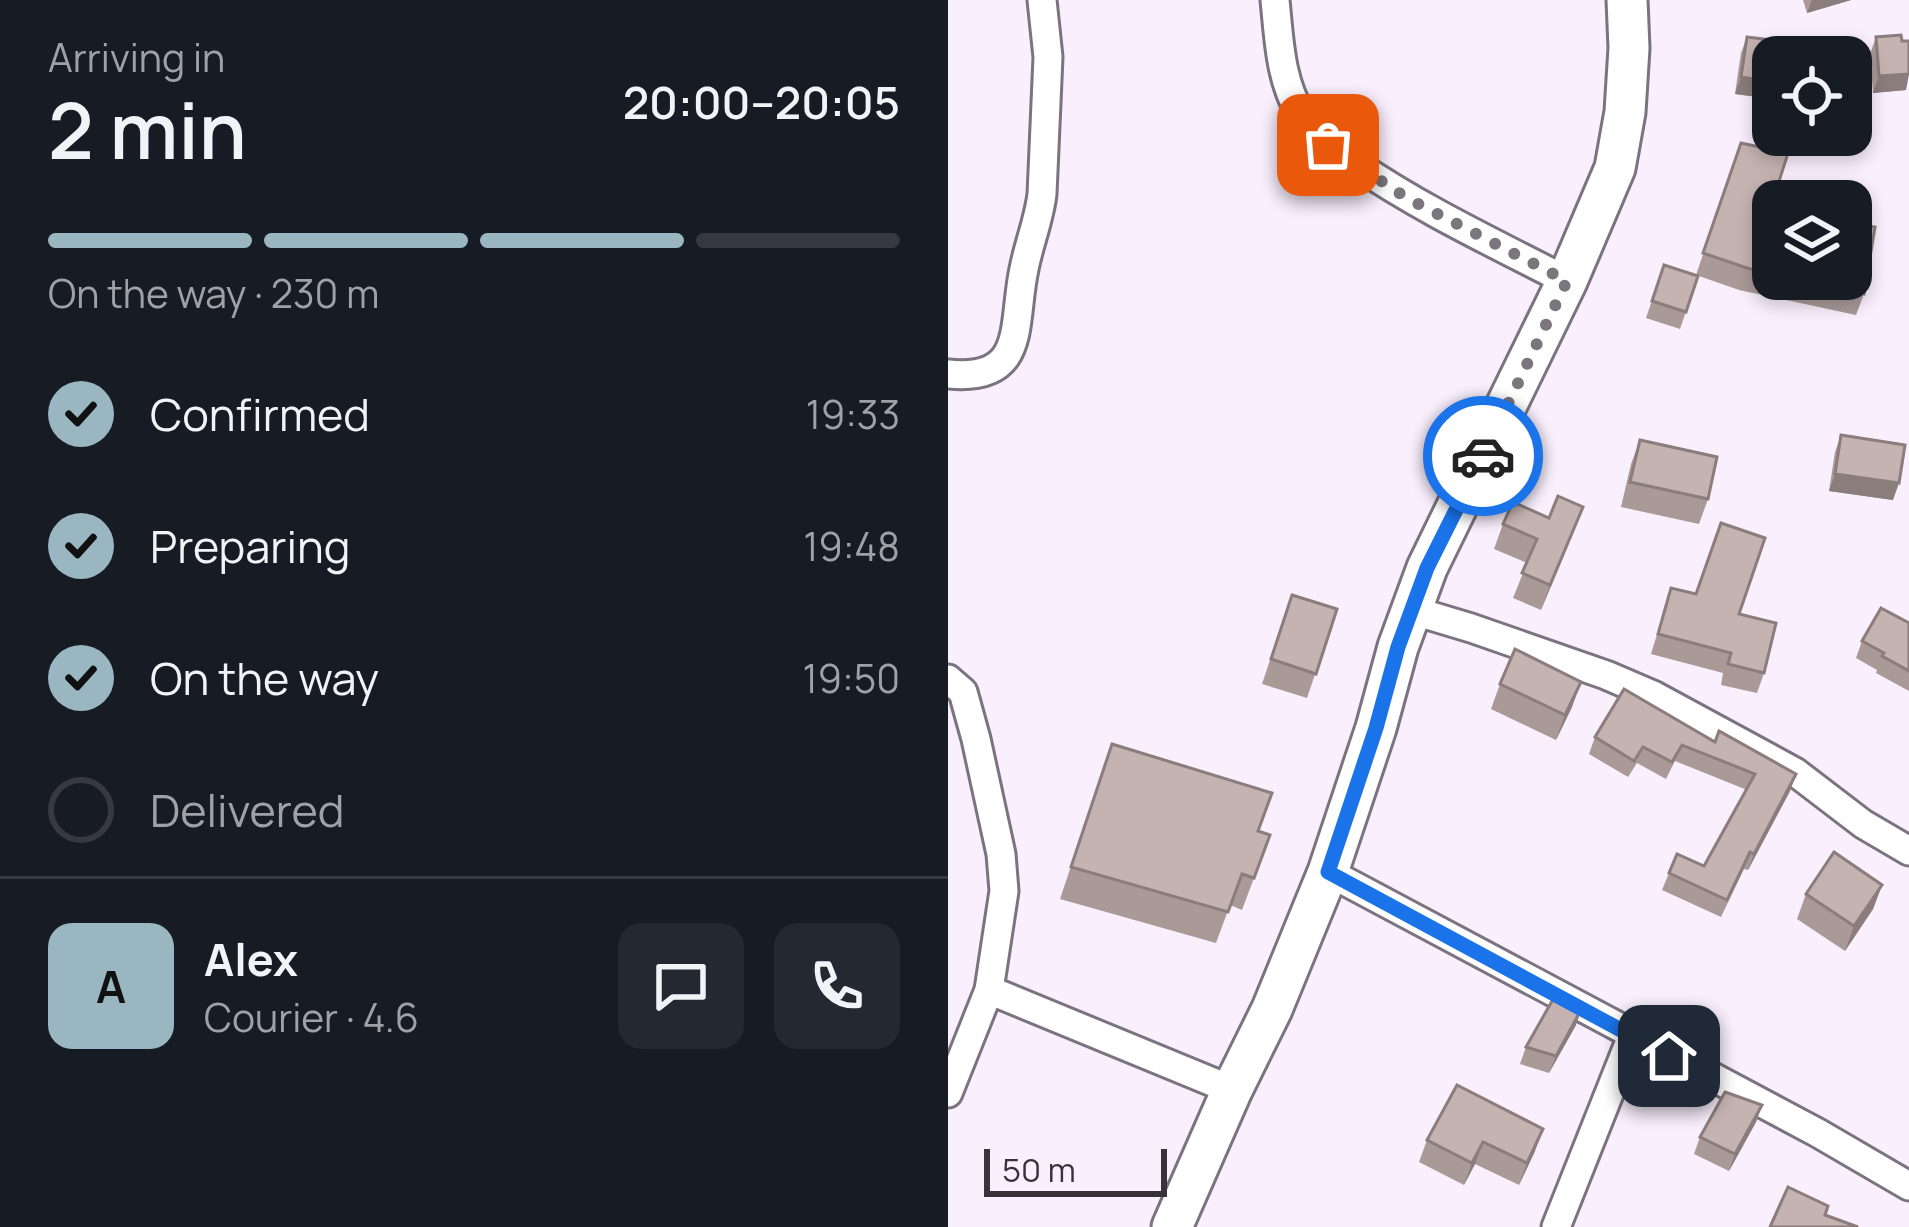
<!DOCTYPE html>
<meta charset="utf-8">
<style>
body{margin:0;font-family:Manrope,sans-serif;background:#242831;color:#f1f3f6;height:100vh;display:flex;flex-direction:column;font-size:45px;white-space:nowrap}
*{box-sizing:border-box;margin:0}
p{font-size:39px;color:#9ea1a6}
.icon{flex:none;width:66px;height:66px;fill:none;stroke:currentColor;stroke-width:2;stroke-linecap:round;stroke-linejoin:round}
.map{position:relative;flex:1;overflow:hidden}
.drawer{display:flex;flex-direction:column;background:#171b24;width:948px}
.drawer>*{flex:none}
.fabs{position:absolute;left:804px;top:36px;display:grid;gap:24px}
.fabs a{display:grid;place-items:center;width:120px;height:120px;border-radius:24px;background:#171b24;box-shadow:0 6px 18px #0003;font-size:60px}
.scale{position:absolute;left:36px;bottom:30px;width:183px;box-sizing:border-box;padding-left:12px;border:6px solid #373338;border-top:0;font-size:33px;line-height:42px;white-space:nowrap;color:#373338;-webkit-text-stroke:9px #f9effd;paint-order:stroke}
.pin{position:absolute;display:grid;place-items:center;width:102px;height:102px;color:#fff;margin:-51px;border-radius:24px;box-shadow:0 6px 18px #0006}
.courier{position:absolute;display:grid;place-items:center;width:120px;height:120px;margin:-60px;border:9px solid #1a73e8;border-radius:50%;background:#fff;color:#222;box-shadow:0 3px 15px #0007}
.overview em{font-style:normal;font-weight:600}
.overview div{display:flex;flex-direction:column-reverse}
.overview{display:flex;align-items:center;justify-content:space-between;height:204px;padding:0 48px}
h1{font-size:78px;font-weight:600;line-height:90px}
.bar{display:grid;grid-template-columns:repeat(4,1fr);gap:18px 12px;align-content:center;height:144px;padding:0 48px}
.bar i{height:15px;border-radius:9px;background:#363941}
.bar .selected{background:#99b6c1}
.bar p{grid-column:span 4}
.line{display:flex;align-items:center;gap:30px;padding:0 48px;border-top:3px solid #363941}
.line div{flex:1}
.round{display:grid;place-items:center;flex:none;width:126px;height:126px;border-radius:24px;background:#242831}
ol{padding:0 48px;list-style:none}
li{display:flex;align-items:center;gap:36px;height:132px}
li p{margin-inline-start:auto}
li .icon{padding:12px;border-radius:50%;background:#99b6c1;color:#111;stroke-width:4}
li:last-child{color:#9ea1a6}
li i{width:66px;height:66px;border:6px solid #363941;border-radius:50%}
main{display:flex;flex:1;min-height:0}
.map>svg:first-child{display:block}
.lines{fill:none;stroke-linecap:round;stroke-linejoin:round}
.street-casing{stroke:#7b737f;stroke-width:33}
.secondary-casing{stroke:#7b737f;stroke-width:45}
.street{stroke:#fff;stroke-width:27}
.secondary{stroke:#fff;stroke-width:39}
.wall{fill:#a99a98}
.shaded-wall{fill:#8a7d7c}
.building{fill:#c5b3b1;stroke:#8a7d7c;stroke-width:3}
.done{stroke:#7b757d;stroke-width:12;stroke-dasharray:0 21.6}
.route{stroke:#1a73e8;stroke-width:15}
</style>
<main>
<section class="drawer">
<div class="overview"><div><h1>2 min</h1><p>Arriving in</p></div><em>20:00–20:05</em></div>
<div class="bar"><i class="selected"></i><i class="selected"></i><i class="selected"></i><i></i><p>On the way · 230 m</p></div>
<ol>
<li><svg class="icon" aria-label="check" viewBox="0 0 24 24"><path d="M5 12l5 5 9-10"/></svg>Confirmed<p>19:33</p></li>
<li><svg class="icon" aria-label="check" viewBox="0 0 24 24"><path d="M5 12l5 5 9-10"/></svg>Preparing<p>19:48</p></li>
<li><svg class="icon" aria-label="check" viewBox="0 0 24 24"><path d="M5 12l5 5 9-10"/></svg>On the way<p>19:50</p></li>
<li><i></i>Delivered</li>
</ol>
<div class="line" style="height:216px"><b class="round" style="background:#99b6c1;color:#111">A</b><div><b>Alex</b><p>Courier · 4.6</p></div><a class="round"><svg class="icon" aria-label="chat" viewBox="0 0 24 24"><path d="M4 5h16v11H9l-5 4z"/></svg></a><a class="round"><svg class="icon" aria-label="phone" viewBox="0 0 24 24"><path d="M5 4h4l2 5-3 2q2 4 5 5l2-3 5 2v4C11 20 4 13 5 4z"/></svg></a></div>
</section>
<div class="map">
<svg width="961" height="1227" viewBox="0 0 961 1227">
<rect width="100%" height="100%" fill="#f9effd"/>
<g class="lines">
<!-- street casing -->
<g class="street-casing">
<g id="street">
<path d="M327,0c4,39 5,82 27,116 13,21 35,35 55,49 66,45 139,79 210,116"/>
<path d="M0,374c80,8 64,-50 76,-105 5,-26 15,-49 18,-75l6,-137 -6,-57"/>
<polyline points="463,610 523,628 658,675 707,696 847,772 915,824 961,851"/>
<polyline points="0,679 15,692 28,739 53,854 56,891 41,990 284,1090"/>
<polyline points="380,872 870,1133 961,1186"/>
<polyline points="0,1093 41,990"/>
<polyline points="608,1227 684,1036"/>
</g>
</g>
<!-- secondary casing -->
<g class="secondary-casing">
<polyline id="secondary" points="224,1227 284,1090 324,1009 380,872 428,728 450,647 479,568 619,281 667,168 677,112 681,48 679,0"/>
</g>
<!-- street -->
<use href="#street" class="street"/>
<!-- secondary -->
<use href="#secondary" class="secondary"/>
</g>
<!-- wall -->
<g class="wall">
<polygon points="855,0 903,0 859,13"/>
<polygon points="799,37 825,57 825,99 787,94 793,53"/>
<polygon points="928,37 958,90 925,93 922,54"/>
<polygon points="793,143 811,244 825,247 825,279 903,279 903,230 905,224 916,294 908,315 791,290 748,275"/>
<polygon points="716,265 750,276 732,329 698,318"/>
<polygon points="893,435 945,500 881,491 887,452"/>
<polygon points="692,440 760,499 751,524 673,507 683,464"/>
<polygon points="635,507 593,610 565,598 579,563 546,549 555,524 601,518"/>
<polygon points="723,588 791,614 816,673 809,693 773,685 775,673 703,654"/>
<polygon points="344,595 389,609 359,698 314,684"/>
<polygon points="961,623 961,691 928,673 929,670 908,658 914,641"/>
<polygon points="552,684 624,707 608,740 543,709"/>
<polygon points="676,689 842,791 800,870 796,869 773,917 714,890 721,873 756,866 799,790 727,761 718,779 689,763 680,777 641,754 647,737"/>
<polygon points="164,744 310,831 322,835 294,910 282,905 268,943 112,899"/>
<polygon points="934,885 925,909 897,951 849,919 858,894"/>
<polygon points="628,1025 601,1073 572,1064 578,1047"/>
<polygon points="509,1085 587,1151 571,1185 527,1164 516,1185 471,1162 479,1140"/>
<polygon points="814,1105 808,1122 781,1171 746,1154 752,1137"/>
</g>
<!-- shaded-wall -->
<g class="shaded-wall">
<polygon points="864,0 903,0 859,13"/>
<polygon points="961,74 958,90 925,93 931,76"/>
<polygon points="793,77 825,82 825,99 787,94"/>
<polygon points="887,474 951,483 945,500 881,491"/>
<polygon points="635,507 626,531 593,610 602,585"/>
<polygon points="633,682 624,707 608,740 617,715"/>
<polygon points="848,774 842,791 800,870 806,854"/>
<polygon points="934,885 925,909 897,951 906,926"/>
<polygon points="634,1008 628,1025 601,1073 608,1056"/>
<polygon points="814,1105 808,1122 781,1171 787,1154"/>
<polygon points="595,1129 587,1151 571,1185 579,1163"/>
<polygon points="535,1142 527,1164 516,1185 524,1163"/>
</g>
<!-- building -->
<g class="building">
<polygon points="953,35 954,41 961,41 961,74 931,76 928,37"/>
<polygon points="799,37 855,44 853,57 825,57 825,82 793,77"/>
<polygon points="793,143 840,153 811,244 825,247 825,274 799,268 755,253"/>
<polygon points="905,224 927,227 916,294 850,279 903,279 903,236"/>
<polygon points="716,265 750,276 738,312 704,301"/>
<polygon points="893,435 957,445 951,483 887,474"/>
<polygon points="692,440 769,457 760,499 682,482"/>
<polygon points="610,496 635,507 602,585 574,573 589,539 555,524 565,502 601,518"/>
<polygon points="773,523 817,538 791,614 828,623 816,673 780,664 783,653 710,634 723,588 748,594"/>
<polygon points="344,595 389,609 368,674 323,659"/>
<polygon points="933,608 961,623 961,671 934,656 936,653 914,641"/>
<polygon points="567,649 633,682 617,715 552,684"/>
<polygon points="676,689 767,742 771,731 848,774 806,854 802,852 779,900 721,873 729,854 756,866 807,774 734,745 724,762 695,747 686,761 647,737"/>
<polygon points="164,744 324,793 310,831 322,835 306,878 294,874 280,912 123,867"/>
<polygon points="886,852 934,885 906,926 858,894"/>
<polygon points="608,994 634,1008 608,1056 578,1047"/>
<polygon points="509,1085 595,1129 579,1163 535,1142 524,1163 479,1140"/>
<polygon points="777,1092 814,1105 787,1154 752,1137"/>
<polygon points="840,1187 880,1206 877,1215 910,1227 822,1227"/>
</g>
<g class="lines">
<!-- done -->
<polyline class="done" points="380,145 457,197 619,281 535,456"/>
<!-- route -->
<polyline class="route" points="535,456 479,568 450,647 428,728 380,872 721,1056"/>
</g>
</svg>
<div class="fabs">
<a><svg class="icon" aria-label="locate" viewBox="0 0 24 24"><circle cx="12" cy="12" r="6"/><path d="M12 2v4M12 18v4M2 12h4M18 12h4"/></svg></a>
<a><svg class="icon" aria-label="layers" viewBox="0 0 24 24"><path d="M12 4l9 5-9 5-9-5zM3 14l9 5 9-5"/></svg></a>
</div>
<div class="scale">50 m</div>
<div class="pin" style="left:380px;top:145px;background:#ea580c"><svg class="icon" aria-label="bag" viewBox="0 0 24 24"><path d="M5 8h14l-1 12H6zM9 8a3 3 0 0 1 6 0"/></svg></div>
<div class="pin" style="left:721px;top:1056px;background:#1f2937"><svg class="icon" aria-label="home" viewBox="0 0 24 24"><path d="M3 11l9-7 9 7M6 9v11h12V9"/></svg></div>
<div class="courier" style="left:535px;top:456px"><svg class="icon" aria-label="car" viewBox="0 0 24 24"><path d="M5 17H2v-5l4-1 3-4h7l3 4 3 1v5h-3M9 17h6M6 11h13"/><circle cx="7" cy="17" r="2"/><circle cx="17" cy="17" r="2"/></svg></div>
</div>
</main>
